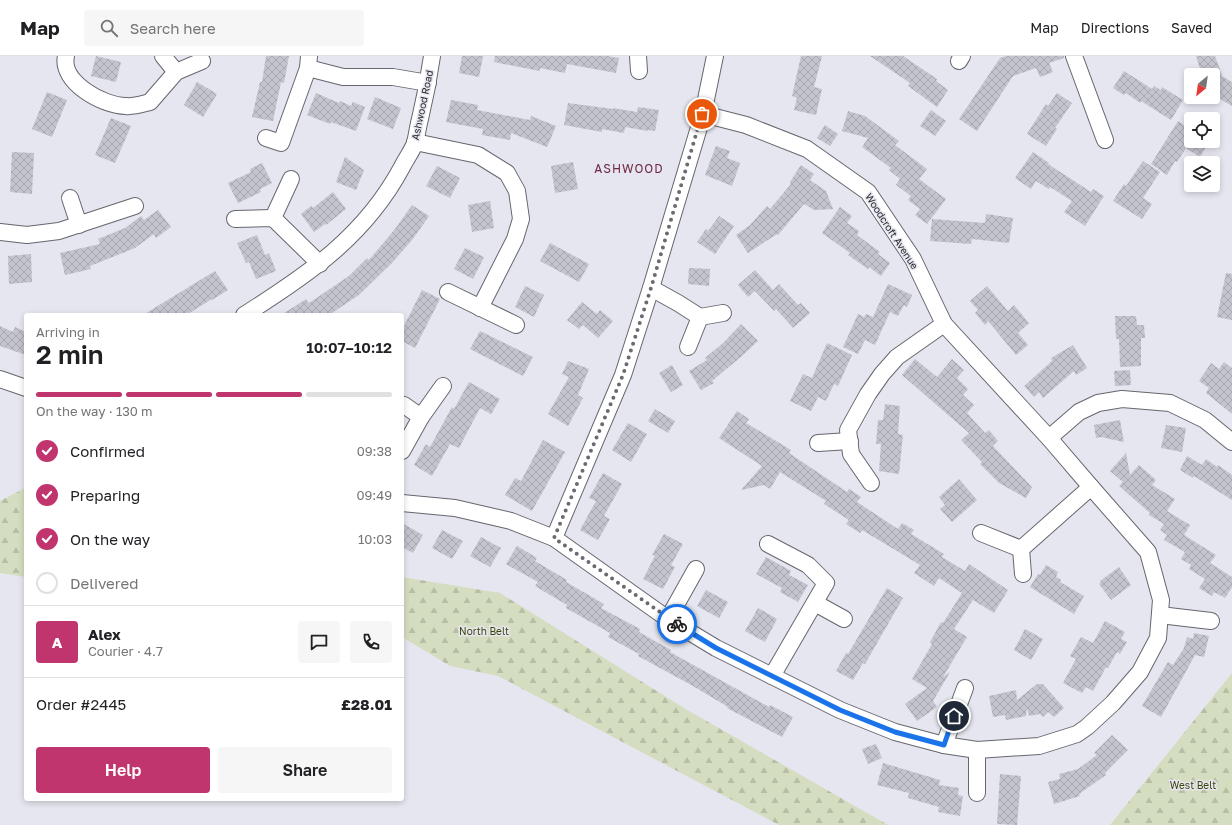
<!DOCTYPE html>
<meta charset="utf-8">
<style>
body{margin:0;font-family:"Golos Text",sans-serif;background:#f6f6f6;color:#202124;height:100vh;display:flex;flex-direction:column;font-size:15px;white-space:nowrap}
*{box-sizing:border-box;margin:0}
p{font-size:13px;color:#757577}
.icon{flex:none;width:22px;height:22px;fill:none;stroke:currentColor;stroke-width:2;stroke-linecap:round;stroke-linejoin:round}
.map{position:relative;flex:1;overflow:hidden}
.drawer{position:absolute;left:24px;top:257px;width:380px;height:488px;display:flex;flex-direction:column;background:#fff;border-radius:4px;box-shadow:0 2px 6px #0003}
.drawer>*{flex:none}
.needle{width:26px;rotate:209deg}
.tools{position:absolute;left:1184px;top:12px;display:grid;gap:8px}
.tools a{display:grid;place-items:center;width:36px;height:36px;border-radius:4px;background:#fff;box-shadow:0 2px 6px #0003;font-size:20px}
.pin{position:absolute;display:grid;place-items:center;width:34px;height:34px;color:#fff;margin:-17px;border:2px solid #fff;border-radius:50%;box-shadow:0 1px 4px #0007}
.courier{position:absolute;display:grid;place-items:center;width:40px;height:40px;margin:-20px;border:3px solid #1a73e8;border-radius:50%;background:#fff;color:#222;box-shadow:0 1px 5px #0007}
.summary em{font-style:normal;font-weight:600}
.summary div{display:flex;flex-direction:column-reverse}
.summary{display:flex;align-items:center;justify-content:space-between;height:68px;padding:0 12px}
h1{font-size:26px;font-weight:600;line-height:30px}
.bar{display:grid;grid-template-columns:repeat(4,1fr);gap:6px 4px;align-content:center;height:48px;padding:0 12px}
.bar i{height:5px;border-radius:3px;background:#e0e0e0}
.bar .selected{background:#c0356d}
.bar p{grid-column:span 4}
.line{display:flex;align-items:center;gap:10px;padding:0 12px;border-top:1px solid #e0e0e0}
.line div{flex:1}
.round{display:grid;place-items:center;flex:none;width:42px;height:42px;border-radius:4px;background:#f6f6f6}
ol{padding:0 12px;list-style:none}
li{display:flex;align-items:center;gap:12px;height:44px}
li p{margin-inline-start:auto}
li .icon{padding:4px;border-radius:50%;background:#c0356d;color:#fff;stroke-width:4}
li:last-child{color:#757577}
li i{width:22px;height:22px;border:2px solid #e0e0e0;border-radius:50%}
.primary-button{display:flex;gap:8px;margin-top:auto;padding:8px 12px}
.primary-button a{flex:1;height:46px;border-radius:4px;background:#c0356d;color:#fff;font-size:16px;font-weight:600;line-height:46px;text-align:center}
.primary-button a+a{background:#f6f6f6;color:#202124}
header{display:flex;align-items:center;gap:24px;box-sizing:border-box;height:56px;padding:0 20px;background:#fff;border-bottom:1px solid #e0e0e0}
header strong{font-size:19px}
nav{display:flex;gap:22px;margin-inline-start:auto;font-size:14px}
.search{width:280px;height:36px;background:#f6f6f6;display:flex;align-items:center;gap:10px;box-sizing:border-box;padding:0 14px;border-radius:4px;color:#757577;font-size:15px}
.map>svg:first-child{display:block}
.forest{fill:url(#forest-firs)}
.building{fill:url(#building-cross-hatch)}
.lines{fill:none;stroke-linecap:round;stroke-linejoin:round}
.minor-casing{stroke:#65666e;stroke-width:18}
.minor{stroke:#fff;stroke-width:16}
.done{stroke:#6a6a71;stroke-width:4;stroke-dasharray:0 7.2}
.route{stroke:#1a73e8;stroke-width:5}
.labels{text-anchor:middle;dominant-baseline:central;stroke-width:3;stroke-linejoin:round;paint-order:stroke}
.street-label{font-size:10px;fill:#28282c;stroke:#e6e6f0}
.park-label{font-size:10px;fill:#3c4607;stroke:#e6e6f0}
.quarter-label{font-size:12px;letter-spacing:1px;fill:#712c45;stroke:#e6e6f0}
</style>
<header>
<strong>Map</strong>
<div class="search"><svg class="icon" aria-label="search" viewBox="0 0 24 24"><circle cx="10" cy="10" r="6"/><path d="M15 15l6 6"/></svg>Search here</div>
<nav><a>Map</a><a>Directions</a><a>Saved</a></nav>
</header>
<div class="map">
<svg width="1232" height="769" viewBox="0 0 1232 769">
<defs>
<pattern id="forest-firs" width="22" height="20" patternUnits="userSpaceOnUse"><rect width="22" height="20" fill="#d5ddc1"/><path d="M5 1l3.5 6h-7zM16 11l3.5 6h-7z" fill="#b7bea6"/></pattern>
<pattern id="building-cross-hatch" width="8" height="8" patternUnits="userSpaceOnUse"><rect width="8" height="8" fill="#c3c4ce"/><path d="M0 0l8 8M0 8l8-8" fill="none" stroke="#a8a8b1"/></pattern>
</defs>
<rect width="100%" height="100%" fill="#e6e6f0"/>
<!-- forest -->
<g class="forest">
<polygon points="25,432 26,433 26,521 0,517 0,445"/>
<polygon points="402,521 500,537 684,652 888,769 779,769 498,620 450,610 402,581"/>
<polygon points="1232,617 1232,769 1110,769"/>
</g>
<!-- building -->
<g class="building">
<polygon points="96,0 121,6 116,26 91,20"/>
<polygon points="266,0 289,0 284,27 281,26 273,65 252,61 260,26 262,26"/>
<polygon points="462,0 483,0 479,21 459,17"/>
<polygon points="495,0 607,0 619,2 616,17 567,8 565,17 540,12 540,15 494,6"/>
<polygon points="801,0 822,0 814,31 822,33 816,59 794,54 797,42 792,40"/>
<polygon points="870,0 903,0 937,23 936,25 948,34 937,51 908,30 910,27"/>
<polygon points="1006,0 1064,0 1064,2 1049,7 1053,16 1040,21 1036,12 1013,20 977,75 959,63 1000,2"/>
<polygon points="1196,0 1215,0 1222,19 1220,19 1232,26 1232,50 1213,39 1213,19 1202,19"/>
<polygon points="1124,15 1152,33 1154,30 1161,34 1162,31 1183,44 1171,64 1141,45 1140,47 1126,37 1124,39 1113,32"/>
<polygon points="197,26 217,38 203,61 184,49"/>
<polygon points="47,36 67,44 52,81 32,73"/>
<polygon points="316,37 339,47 340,45 351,50 353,46 365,51 356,75 331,66 330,68 307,59"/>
<polygon points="1057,37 1072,47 1055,72 1057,73 1046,90 1027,78 1046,48 1048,50"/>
<polygon points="375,41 401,52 393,73 367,63"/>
<polygon points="451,44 478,49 477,54 530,64 531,60 556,70 547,91 511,77 510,84 482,79 483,73 446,66"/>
<polygon points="568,47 613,53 613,52 637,56 638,51 659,54 655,75 648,74 648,75 625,71 624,77 602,73 602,76 564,69"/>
<polygon points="931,54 946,65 935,80 920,70"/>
<polygon points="848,55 865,60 899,85 895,89 927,113 919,123 946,143 927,168 915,159 920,153 908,144 911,140 896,129 900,123 889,114 891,112 862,91 868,82 842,75"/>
<polygon points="111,62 131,70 115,107 95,99"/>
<polygon points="1178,65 1191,74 1191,85 1210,85 1200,101 1186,92 1177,106 1175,105 1167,119 1151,108"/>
<polygon points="825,69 838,78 830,90 817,82"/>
<polygon points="716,90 730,95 727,102 740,107 732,130 705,119"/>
<polygon points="12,96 34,97 32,138 10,136"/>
<polygon points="1033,96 1049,107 1048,108 1091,136 1093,133 1104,140 1085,170 1064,156 1072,145 1050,131 1049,133 1036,125 1031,133 1015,122"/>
<polygon points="345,101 364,114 356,134 336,126"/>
<polygon points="1143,105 1160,116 1143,142 1152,148 1142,163 1113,145 1124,128 1126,130"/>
<polygon points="573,106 578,133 555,137 551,110"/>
<polygon points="262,107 272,127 260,133 261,136 238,147 228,127 251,116 250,113"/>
<polygon points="801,109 814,118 810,124 826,135 833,153 814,154 804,148 778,179 777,178 748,197 736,179 750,169 767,150 770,153 791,128 790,126"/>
<polygon points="437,110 460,122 450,142 426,130"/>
<polygon points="333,136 346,153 326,169 325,168 314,176 301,158 311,150 313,152"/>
<polygon points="490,145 494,172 472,176 468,149"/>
<polygon points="412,149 429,160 412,184 392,207 359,239 329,259 281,259 306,243 309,247 349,220 367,202 369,204 395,173"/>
<polygon points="840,151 852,160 847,167 859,175 857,179 880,196 878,198 890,207 881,220 869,211 868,213 848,199 850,197 822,177"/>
<polygon points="158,154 171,171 156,182 154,178 135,192 90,210 91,213 65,219 60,197 100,188 98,183 125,172 141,160 144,164"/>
<polygon points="986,158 1013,162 1009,187 972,183 971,188 930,185 932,163 985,167"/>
<polygon points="719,160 734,170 715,198 697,186 706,173 708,175"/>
<polygon points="257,179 265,199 269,197 276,215 256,223 249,206 246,207 237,187"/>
<polygon points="550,187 589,208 579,226 540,205"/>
<polygon points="465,192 484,201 473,223 454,213"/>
<polygon points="31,198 32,226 9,228 8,200"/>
<polygon points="689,212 710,213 709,230 688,228"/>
<polygon points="755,214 773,234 779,228 798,249 801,247 810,257 793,272 776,253 774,255 755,235 748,241 738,229"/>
<polygon points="215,215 228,234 212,244 212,243 186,259 143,259"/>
<polygon points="1226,217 1232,218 1232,264 1217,261"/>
<polygon points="888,228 912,239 907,251 904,249 898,260 890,256 875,289 865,284 858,298 843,291 858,258 864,261 866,258 873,261"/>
<polygon points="525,230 544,239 534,261 515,251"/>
<polygon points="987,230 1008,255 1014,249 1029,267 1018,277 1028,289 1016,299 988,265 985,269 975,257 978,254 970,245"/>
<polygon points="422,234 440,243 415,292 402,285 402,274"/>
<polygon points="582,246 597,258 600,254 613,265 598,282 583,269 579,273 567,264"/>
<polygon points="1115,260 1136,260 1137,269 1144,269 1145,282 1141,282 1141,310 1120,311 1119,283 1116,283"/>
<polygon points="741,268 758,285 742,300 712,325 714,327 701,334 689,315 707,304 705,302 723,287"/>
<polygon points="0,270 13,276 15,271 26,276 26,299 0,290"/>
<polygon points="480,275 533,301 523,320 470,293"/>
<polygon points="827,287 852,299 838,330 834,328 826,345 818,341 811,355 790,345 803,318 812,322"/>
<polygon points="1073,289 1087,312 1076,319 1074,315 1043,342 1039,336 1034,341 1024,330 1052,305 1051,302"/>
<polygon points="915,303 937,321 952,303 964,314 957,322 968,333 963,339 974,349 967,357 985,377 989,374 998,385 993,390 1032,431 1026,442 999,427 980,408 982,406 961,384 969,377 902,319"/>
<polygon points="568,305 589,313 578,339 583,342 568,370 548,358 569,321 562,318"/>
<polygon points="1224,306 1232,312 1232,358 1206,337 1209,332 1199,325 1211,307 1219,313"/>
<polygon points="672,309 683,329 671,336 659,317"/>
<polygon points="1130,314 1131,329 1115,330 1114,315"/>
<polygon points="469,326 500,343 491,358 480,352 459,392 450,388 432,420 414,409 426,388 430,391 452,351 454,353"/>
<polygon points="885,348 900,350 898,378 903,379 899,418 879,415 881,388 876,388 878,364 883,364"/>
<polygon points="655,353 675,365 668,377 648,365"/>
<polygon points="737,355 749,363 746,367 791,394 789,397 847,436 849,433 861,441 857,446 898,473 902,467 914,474 911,478 944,498 942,501 965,515 969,508 1008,534 994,557 973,544 954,573 967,581 943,621 950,616 933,645 937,651 917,665 905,648 927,632 912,623 932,588 930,586 941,566 943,567 962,537 939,522 934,530 914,517 920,509 862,474 860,477 846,468 849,464 824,448 826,445 780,416 770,433 764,429 741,434 762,410 719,382"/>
<polygon points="1120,364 1124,386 1101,381 1096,382 1094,369"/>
<polygon points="628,367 647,378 631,406 612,394"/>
<polygon points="1166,369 1186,372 1182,396 1161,392"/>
<polygon points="543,384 565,396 532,455 505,439 515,422 521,425"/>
<polygon points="1126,397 1130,419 1139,409 1156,424 1152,429 1175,443 1167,455 1190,469 1184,479 1216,499 1210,507 1232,521 1232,531 1225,542 1214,536 1212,540 1199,532 1205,523 1189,513 1191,509 1181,503 1185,496 1164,484 1167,479 1160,474 1164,468 1149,459 1150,457 1119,430 1123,426 1110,415"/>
<polygon points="1187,400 1202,409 1206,403 1217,411 1218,409 1232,419 1232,444 1194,420 1193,422 1180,414"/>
<polygon points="603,417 622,428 604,460 610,463 598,484 580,474 596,445 589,442"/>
<polygon points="959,423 977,444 952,466 940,453 945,449 939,441"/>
<polygon points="402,467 423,479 413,497 402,491"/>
<polygon points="442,474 463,485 452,503 432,492"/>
<polygon points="664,478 683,488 671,509 675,511 663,533 643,523 655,500 652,499"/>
<polygon points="481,481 501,492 490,511 470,500"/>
<polygon points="517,490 537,502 535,505 567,524 566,526 604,548 601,552 640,573 639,576 671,594 670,596 769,651 770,649 793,661 782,681 727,652 728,651 693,630 638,600 639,598 608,581 610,577 566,552 567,549 535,530 538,526 506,508"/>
<polygon points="766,501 791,515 789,519 808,529 798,546 780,536 782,532 756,518"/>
<polygon points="1046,509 1058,516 1056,521 1061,524 1060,526 1084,540 1074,558 1030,531 1038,518 1040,519"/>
<polygon points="1119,511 1131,529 1111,544 1099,528 1101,526 1100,525"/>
<polygon points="887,532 903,542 865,608 863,607 853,624 836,615 846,597 848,598"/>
<polygon points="706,534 728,546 719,562 697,550"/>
<polygon points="758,552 777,563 765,586 745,575"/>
<polygon points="1105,565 1125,576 1121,583 1127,586 1120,598 1117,596 1108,612 1106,611 1093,635 1086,631 1082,637 1063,627 1076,603 1070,600 1081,581 1093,587"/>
<polygon points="1025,573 1043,583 1031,604 1014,594"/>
<polygon points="1194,577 1209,580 1204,601 1195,599 1161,661 1142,650 1168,606 1173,609 1184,592 1187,581 1193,583"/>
<polygon points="1037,628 1043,628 1064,652 1054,661 1048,656 1043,661 1040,658 1029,660 1027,652 1026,660 1006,664 1005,659 993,661 989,640 1016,634 1017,644"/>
<polygon points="1112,679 1128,694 1105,717 1106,719 1079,738 1080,740 1054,748 1048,726 1060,723 1059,718 1078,713 1097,699 1094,697"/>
<polygon points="876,688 882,702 868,708 862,693"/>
<polygon points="883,707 940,724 939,729 959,732 958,739 963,740 960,760 938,756 939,751 908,742 909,737 877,729"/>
<polygon points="1000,718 1021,720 1017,769 997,768"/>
</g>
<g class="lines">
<!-- minor casing -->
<g class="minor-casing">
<g id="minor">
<path d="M66,0c-6,26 37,50 60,50 7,1 16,-2 24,-4l26,-30 26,-11"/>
<polyline points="163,0 176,16"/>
<polyline points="638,0 639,15"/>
<polyline points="1074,0 1105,84"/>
<polyline points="959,5 962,0"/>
<polyline points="308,12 343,21 393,21 428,27"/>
<polyline points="266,82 281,87 308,12 309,0"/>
<polyline points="415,86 478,99 507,117 517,135 521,163 515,183 480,252"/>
<polyline points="70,142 79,169"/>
<polyline points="273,162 291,123"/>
<polyline points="235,163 273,162 320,208"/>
<polyline points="0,176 27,179 59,175 135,150"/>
<polyline points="651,232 678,247 700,261"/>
<polyline points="448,236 516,269"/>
<path d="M244,259c65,-41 121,-79 158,-148 4,-8 10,-16 13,-24 2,-8 3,-17 5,-24 5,-21 9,-42 12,-63"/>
<polyline points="688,291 700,261 723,257"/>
<polyline points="0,323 26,332"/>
<polyline points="404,349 421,361"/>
<polyline points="1049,382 1079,356 1098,347 1122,343 1170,347 1205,364 1232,386"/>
<polyline points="818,387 850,385"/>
<polyline points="402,395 421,361 443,330"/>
<polyline points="871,427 851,398 848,374 868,338 882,318 897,301 944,268"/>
<polyline points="402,447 455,452 511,465 554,482 668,563 716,592 840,654 895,676 944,689 977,694 1039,690 1077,678 1087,671 1113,647 1140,616 1158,582 1161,544 1148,496 1091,431 1049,382 944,268 913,203 868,136 807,93 746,69 703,58"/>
<polyline points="981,477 1021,493 1091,431"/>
<polyline points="554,482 623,319 651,232 703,58 715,0"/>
<polyline points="768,488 808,509 826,527 772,620"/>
<polyline points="1021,493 1023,518"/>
<polyline points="815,547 844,563"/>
<polyline points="1160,559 1211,565"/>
<polyline points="668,563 696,513"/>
<polyline points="944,689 965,632"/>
<polyline points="977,694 977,737"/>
</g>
</g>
<!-- minor -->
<use href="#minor" class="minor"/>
</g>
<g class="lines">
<!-- done -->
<polyline class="done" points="677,568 554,482 623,319 651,232 702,58"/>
<!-- route -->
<polyline class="route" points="677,568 716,592 840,654 895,676 944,689 954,660"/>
</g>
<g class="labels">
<!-- street labels -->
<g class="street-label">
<text transform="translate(422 49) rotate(-78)">Ashwood Road</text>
<text transform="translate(892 175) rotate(57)">Woodcroft Avenue</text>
</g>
<!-- park labels -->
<g class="park-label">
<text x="484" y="575">North Belt</text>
<text x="1193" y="729">West Belt</text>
</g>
<!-- quarter labels -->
<g class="quarter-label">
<text x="629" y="112">ASHWOOD</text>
</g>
</g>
</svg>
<div class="tools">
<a><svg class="needle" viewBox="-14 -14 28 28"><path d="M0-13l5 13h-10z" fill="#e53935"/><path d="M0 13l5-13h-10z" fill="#757577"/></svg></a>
<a><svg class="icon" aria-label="locate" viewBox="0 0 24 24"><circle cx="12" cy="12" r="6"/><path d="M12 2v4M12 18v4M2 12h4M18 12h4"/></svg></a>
<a><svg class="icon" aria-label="layers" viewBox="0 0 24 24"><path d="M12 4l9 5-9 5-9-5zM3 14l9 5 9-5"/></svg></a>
</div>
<div class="pin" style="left:702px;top:58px;background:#ea580c"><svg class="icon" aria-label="bag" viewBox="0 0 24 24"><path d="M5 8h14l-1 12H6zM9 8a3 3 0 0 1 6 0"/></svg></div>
<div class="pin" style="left:954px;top:660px;background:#1f2937"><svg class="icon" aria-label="home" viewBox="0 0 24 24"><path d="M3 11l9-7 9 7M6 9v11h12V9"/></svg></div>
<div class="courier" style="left:677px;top:568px"><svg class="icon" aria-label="bike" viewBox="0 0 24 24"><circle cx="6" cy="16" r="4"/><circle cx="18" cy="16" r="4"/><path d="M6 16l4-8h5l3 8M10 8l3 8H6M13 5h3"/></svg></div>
<section class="drawer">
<div class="summary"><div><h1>2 min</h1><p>Arriving in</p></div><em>10:07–10:12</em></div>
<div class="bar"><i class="selected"></i><i class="selected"></i><i class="selected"></i><i></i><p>On the way · 130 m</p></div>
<ol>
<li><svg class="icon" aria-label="check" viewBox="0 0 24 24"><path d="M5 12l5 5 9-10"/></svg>Confirmed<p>09:38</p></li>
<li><svg class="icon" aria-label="check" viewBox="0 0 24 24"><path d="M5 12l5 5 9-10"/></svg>Preparing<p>09:49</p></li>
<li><svg class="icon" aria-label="check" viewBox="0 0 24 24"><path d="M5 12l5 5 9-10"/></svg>On the way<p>10:03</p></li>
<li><i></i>Delivered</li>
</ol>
<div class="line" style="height:72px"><b class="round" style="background:#c0356d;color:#fff">A</b><div><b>Alex</b><p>Courier · 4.7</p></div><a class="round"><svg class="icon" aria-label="chat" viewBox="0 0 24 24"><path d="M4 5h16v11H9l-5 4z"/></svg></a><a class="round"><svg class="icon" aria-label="phone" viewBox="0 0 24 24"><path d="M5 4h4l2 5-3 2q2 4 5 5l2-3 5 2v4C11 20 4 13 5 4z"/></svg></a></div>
<div class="line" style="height:52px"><div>Order #2445</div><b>£28.01</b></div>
<div class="primary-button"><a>Help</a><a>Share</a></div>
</section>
</div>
